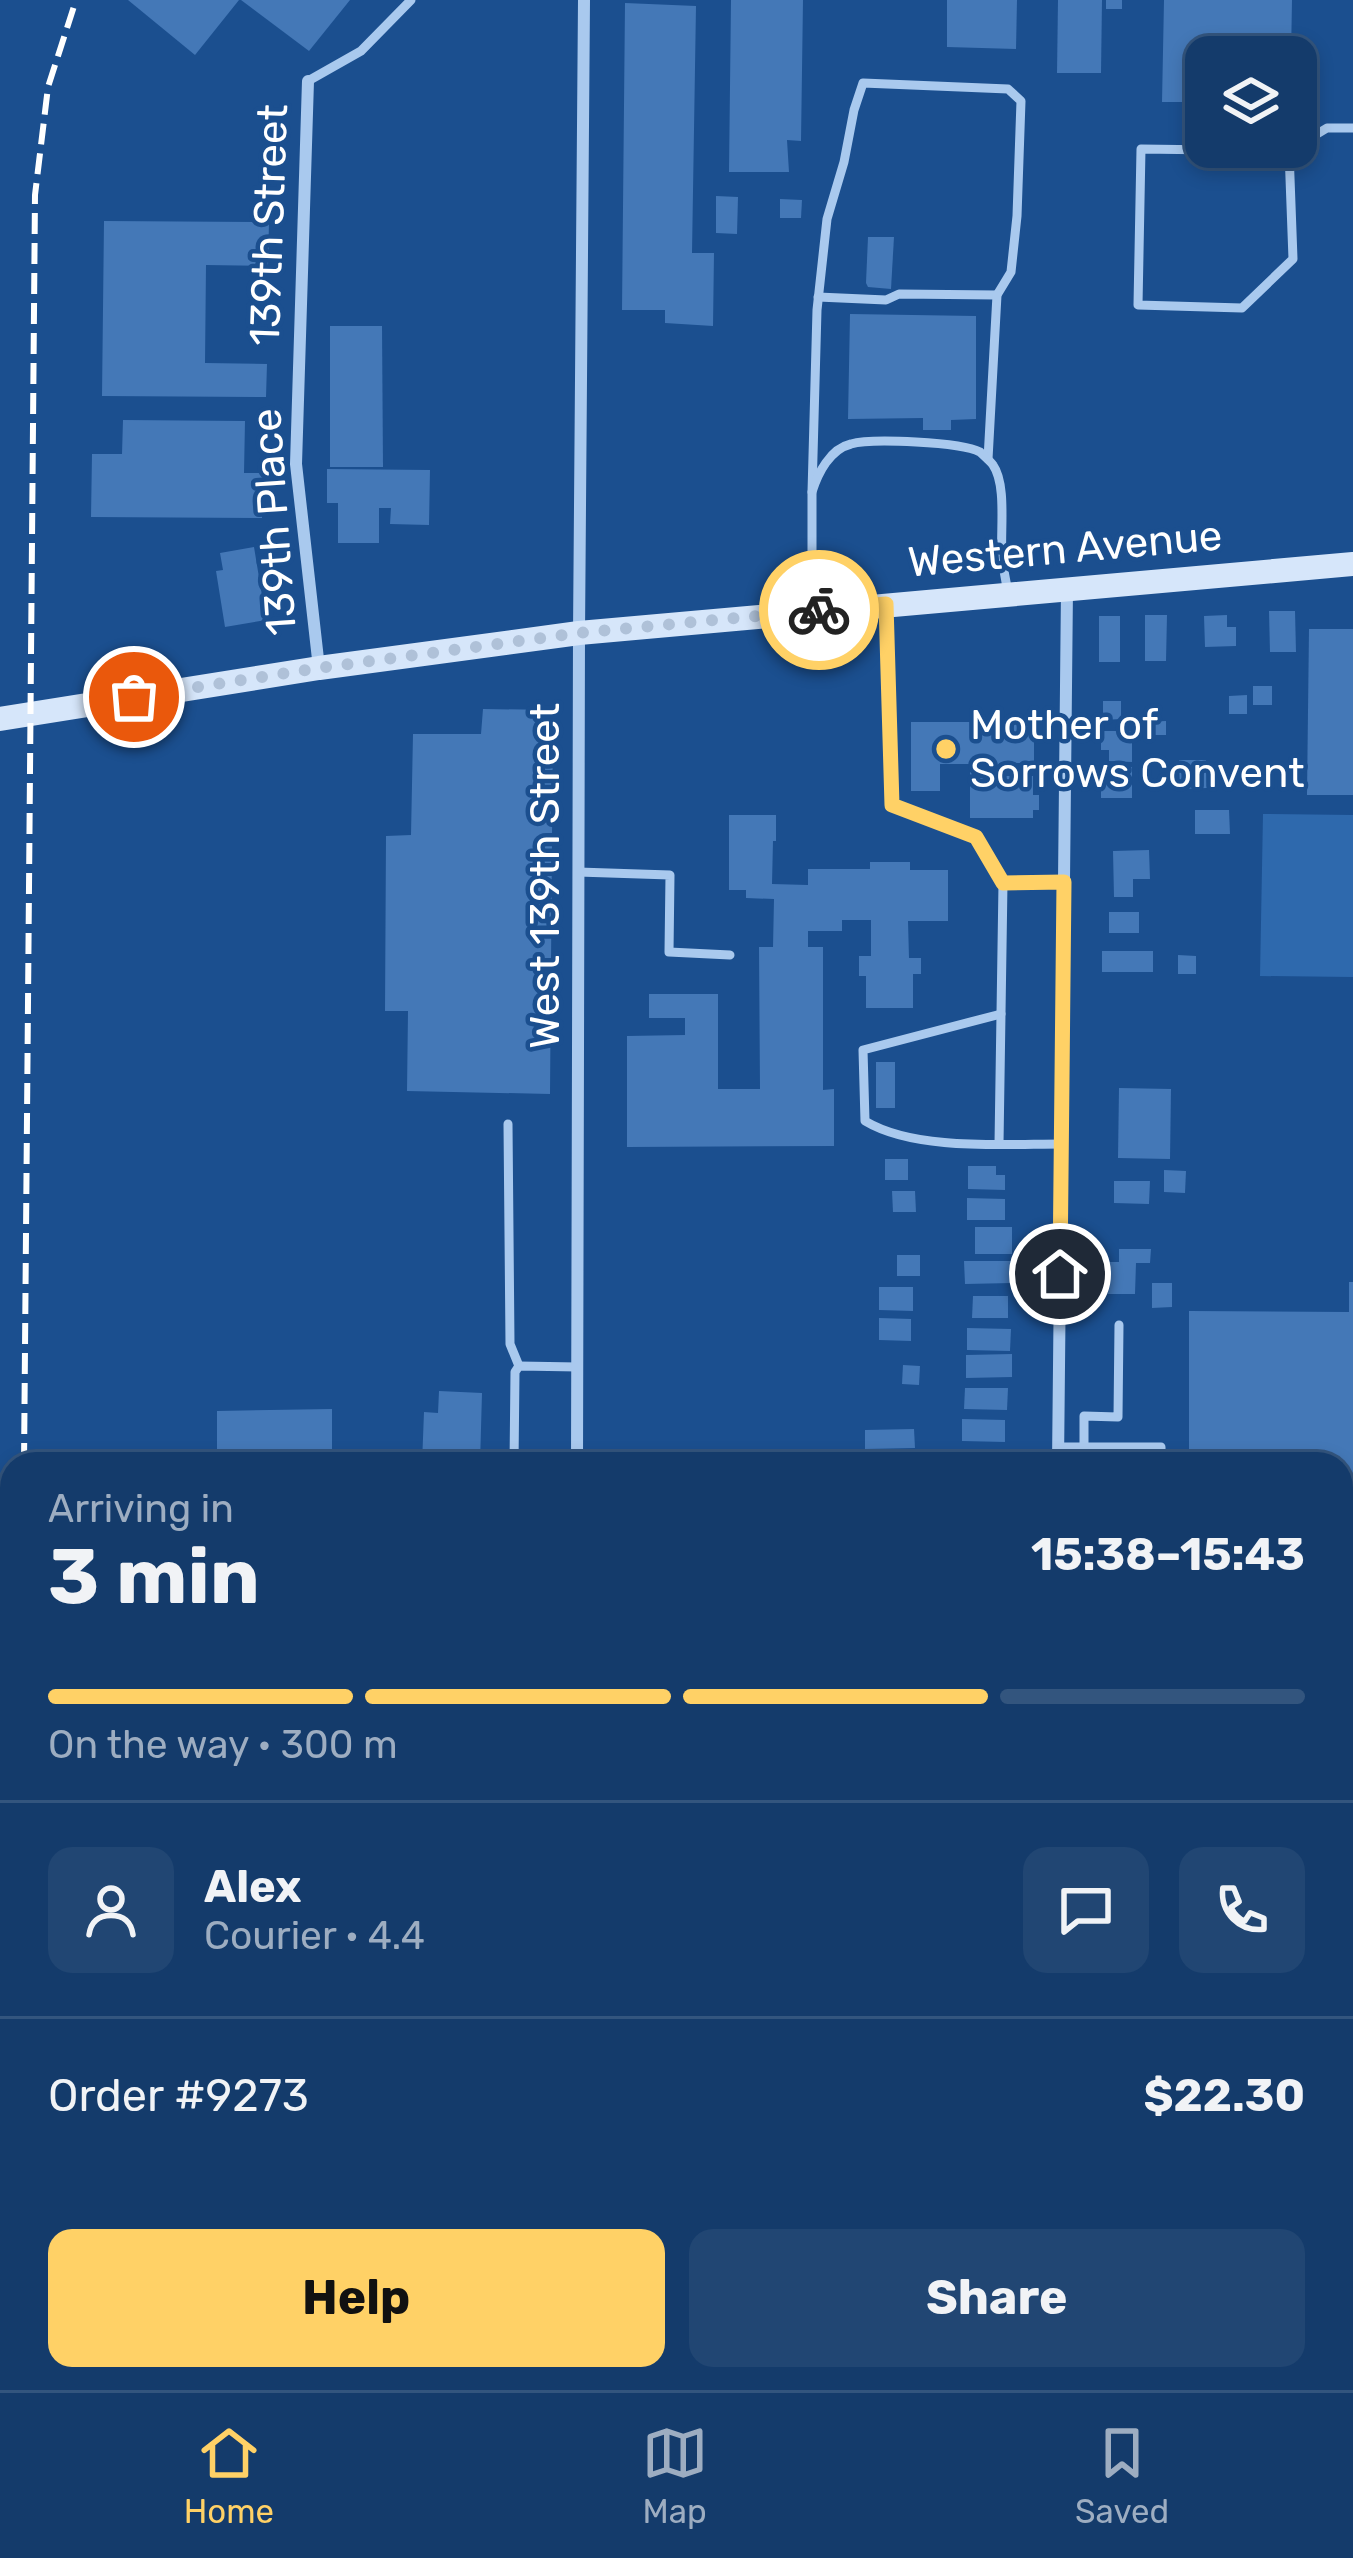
<!DOCTYPE html>
<meta charset="utf-8">
<style>
body{margin:0;font-family:Rubik,sans-serif;background:#214673;color:#f1f3f6;height:100vh;display:flex;flex-direction:column;font-size:45px;white-space:nowrap}
*{box-sizing:border-box;margin:0}
p{font-size:39px;color:#9dadc1}
.icon{flex:none;width:66px;height:66px;fill:none;stroke:currentColor;stroke-width:2;stroke-linecap:round;stroke-linejoin:round}
.map{position:relative;flex:1;overflow:hidden}
.details{position:absolute;left:0px;top:1452px;width:1353px;height:939px;display:flex;flex-direction:column;background:#143b6b;border-radius:36px 36px 0 0;box-shadow:0 6px 18px #0003,0 0 0 3px #33557e}
.details>*{flex:none}
.fabs{position:absolute;left:1185px;top:36px;display:grid;gap:24px}
.fabs a{display:grid;place-items:center;width:132px;height:132px;border-radius:24px;background:#143b6b;box-shadow:0 6px 18px #0003,0 0 0 3px #33557e;font-size:60px}
.pin{position:absolute;display:grid;place-items:center;width:102px;height:102px;color:#fff;margin:-51px;border:6px solid #fff;border-radius:50%;box-shadow:0 3px 12px #0007}
.courier{position:absolute;display:grid;place-items:center;width:120px;height:120px;margin:-60px;border:9px solid #ffd166;border-radius:50%;background:#fff;color:#222;box-shadow:0 3px 15px #0007}
.summary em{font-style:normal;font-weight:700}
.summary div{display:flex;flex-direction:column-reverse}
.summary{display:flex;align-items:center;justify-content:space-between;height:204px;padding:0 48px}
h1{font-size:78px;font-weight:700;line-height:90px}
.bar{display:grid;grid-template-columns:repeat(4,1fr);gap:18px 12px;align-content:center;height:144px;padding:0 48px}
.bar i{height:15px;border-radius:9px;background:#33557e}
.bar .selected{background:#ffd166}
.bar p{grid-column:span 4}
.line{display:flex;align-items:center;gap:30px;padding:0 48px;border-top:3px solid #33557e}
.line div{flex:1}
.round{display:grid;place-items:center;flex:none;width:126px;height:126px;border-radius:24px;background:#214673}
.button{display:flex;gap:24px;margin-top:auto;padding:24px 48px}
.button a{flex:1;height:138px;border-radius:24px;background:#ffd166;color:#111;font-size:48px;font-weight:700;line-height:138px;text-align:center}
.button a+a{background:#214673;color:#f1f3f6}
.menu{display:flex;justify-content:space-around;align-items:center;height:168px;border-top:3px solid #33557e;background:#143b6b;font-size:33px;color:#9dadc1}
.menu a{display:grid;justify-items:center;gap:6px}
.menu .selected{color:#ffd166}
.map>svg:first-child{display:block}
.green{fill:#2e69ad}
.building{fill:#4478b7}
.lines{fill:none;stroke-linecap:round;stroke-linejoin:round}
.lane{stroke:#a9c9ee;stroke-width:9}
.street{stroke:#a9c9ee;stroke-width:12}
.secondary{stroke:#d6e6fa;stroke-width:24}
.rail{stroke:#fff;stroke-width:6;stroke-dasharray:21 9;stroke-linecap:butt}
.done{stroke:#afc1d8;stroke-width:12;stroke-dasharray:0 21.6}
.route{stroke:#ffd166;stroke-width:15}
.poi-dot{fill:#ffd166;stroke:#1b4f8f;stroke-width:4.5}
.labels{text-anchor:middle;dominant-baseline:central;stroke-width:9;stroke-linejoin:round;paint-order:stroke}
.street-label{font-size:42px;fill:#fff;stroke:#1b4f8f}
.poi-label{font-size:42px;fill:#fff;stroke:#1b4f8f;text-anchor:start}
</style>
<div class="map">
<svg width="1353" height="2390" viewBox="0 0 1353 2390">
<rect width="100%" height="100%" fill="#1b4f8f"/>
<!-- green -->
<polygon class="green" points="1263,814 1353,815 1353,977 1260,976"/>
<!-- building -->
<g class="building">
<polygon points="128,0 239,0 195,55"/>
<polygon points="241,0 350,0 309,51"/>
<polygon points="731,0 803,0 801,141 787,140 789,172 729,172"/>
<polygon points="947,0 1017,0 1016,49 947,47"/>
<polygon points="1058,0 1102,0 1101,73 1057,73"/>
<rect x="1106" y="0" width="16" height="9"/>
<polygon points="1164,0 1292,0 1291,57 1206,57 1206,102 1162,102"/>
<polygon points="625,3 696,6 692,253 714,253 713,326 665,323 665,310 622,310"/>
<polygon points="716,196 738,197 737,234 716,233"/>
<polygon points="780,199 802,200 801,218 780,218"/>
<polygon points="104,221 269,222 268,266 206,265 205,363 267,364 266,397 102,396"/>
<polygon points="868,237 894,237 891,289 868,287 866,283"/>
<polygon points="850,314 976,316 976,419 951,420 951,430 923,430 923,418 848,419"/>
<polygon points="330,326 382,326 383,467 330,467"/>
<polygon points="123,420 245,421 244,473 263,473 262,518 91,517 92,454 122,454"/>
<polygon points="327,469 430,470 429,525 390,524 391,508 379,508 379,543 338,543 338,503 327,503"/>
<polygon points="254,547 266,620 225,627 216,571 223,570 220,553"/>
<polygon points="1269,611 1295,611 1296,652 1270,652"/>
<polygon points="1145,615 1167,615 1166,661 1145,661"/>
<polygon points="1227,615 1227,627 1236,627 1236,646 1205,647 1204,616"/>
<rect x="1099" y="616" width="21" height="46"/>
<polygon points="1309,629 1353,629 1353,795 1307,795"/>
<rect x="1253" y="686" width="19" height="19"/>
<polygon points="1247,695 1247,714 1229,714 1229,696"/>
<polygon points="1103,701 1121,701 1121,719 1103,720"/>
<polygon points="483,709 553,710 550,1094 407,1091 408,1011 385,1011 386,836 411,835 413,734 481,734"/>
<polygon points="994,718 1034,718 1034,763 999,763 999,776 1033,776 1033,795 1039,795 1039,810 1033,810 1033,818 970,818 970,764 940,764 940,791 911,791 911,722 995,722"/>
<polygon points="1166,721 1166,735 1144,735 1144,722"/>
<polygon points="1101,731 1132,731 1132,762 1109,761 1109,750 1101,750"/>
<polygon points="1179,760 1206,760 1207,788 1180,789"/>
<polygon points="1109,767 1132,767 1132,798 1101,798 1101,779 1109,779"/>
<polygon points="1195,810 1229,810 1230,834 1195,834"/>
<polygon points="729,815 776,815 776,841 773,841 772,884 808,885 808,869 870,869 870,862 910,862 910,870 948,870 948,921 908,921 909,958 921,958 921,974 913,974 913,1008 866,1008 866,976 859,976 859,956 871,956 871,920 842,920 842,931 808,931 808,947 823,947 823,1090 834,1089 834,1146 627,1147 627,1036 685,1035 685,1018 649,1018 649,994 718,994 718,1089 760,1089 759,947 773,947 774,899 746,898 746,890 729,890"/>
<polygon points="1149,850 1150,879 1133,879 1133,897 1114,897 1113,851"/>
<rect x="1109" y="912" width="30" height="21"/>
<rect x="1102" y="951" width="51" height="21"/>
<polygon points="1178,955 1196,956 1196,974 1178,974"/>
<rect x="876" y="1062" width="19" height="46"/>
<polygon points="1119,1088 1171,1089 1170,1159 1118,1158"/>
<rect x="885" y="1159" width="23" height="21"/>
<polygon points="968,1166 996,1166 996,1175 1005,1175 1005,1190 968,1189"/>
<polygon points="1164,1170 1186,1171 1185,1193 1164,1192"/>
<polygon points="1114,1181 1150,1181 1149,1204 1114,1203"/>
<polygon points="892,1191 915,1191 916,1212 893,1212"/>
<polygon points="967,1198 1005,1199 1005,1220 967,1220"/>
<rect x="975" y="1227" width="37" height="27"/>
<polygon points="1119,1249 1151,1249 1150,1263 1136,1263 1135,1294 1108,1294 1109,1262 1119,1262"/>
<rect x="897" y="1255" width="23" height="21"/>
<polygon points="964,1261 1012,1261 1012,1283 965,1284"/>
<polygon points="1349,1282 1353,1282 1353,1625 1341,1625 1341,1464 1189,1464 1189,1311 1349,1312"/>
<polygon points="1152,1283 1172,1283 1172,1307 1152,1308"/>
<polygon points="879,1287 913,1287 913,1311 879,1310"/>
<polygon points="973,1296 1008,1296 1008,1318 972,1318"/>
<polygon points="879,1318 911,1319 911,1341 879,1340"/>
<polygon points="967,1328 1011,1329 1010,1351 967,1350"/>
<polygon points="1012,1354 1012,1377 966,1378 966,1355"/>
<polygon points="903,1365 920,1366 919,1385 902,1384"/>
<polygon points="965,1388 1008,1388 1007,1410 964,1409"/>
<polygon points="439,1391 482,1393 480,1464 422,1464 424,1412 438,1413"/>
<polygon points="332,1409 332,1464 217,1464 217,1411"/>
<polygon points="962,1419 1005,1420 1005,1442 962,1441"/>
<polygon points="914,1429 915,1448 865,1449 865,1430"/>
<polygon points="963,1451 1006,1452 1006,1464 963,1464"/>
<polygon points="1341,1730 1353,1730 1351,2114 1341,2114"/>
</g>
<g class="lines">
<!-- lane -->
<g class="lane">
<polyline points="308,81 361,51 411,0"/>
<polyline points="1289,151 1293,259 1242,308 1138,305 1141,149 1289,151 1327,128 1353,128"/>
<polyline points="818,297 886,300 899,294 997,295"/>
<polyline points="812,492 817,310 827,219 844,162 854,110 863,83 1008,89 1021,101 1017,216 1011,272 997,295 988,459"/>
<polyline points="886,608 893,805 977,837 1003,883 999,1144"/>
<path d="M812,611v-119c6,-19 18,-43 39,-48 20,-6 110,-2 129,8 1,1 12,11 13,13 14,20 7,66 9,91 1,12 4,25 6,37"/>
<polyline points="578,872 670,875 669,952 730,955"/>
<polyline points="1003,883 1064,882"/>
<path d="M1001,1014l-138,36 2,71c50,30 139,23 197,23"/>
<polyline points="508,1124 510,1344 519,1366"/>
<polyline points="1059,1447 1161,1447 1161,1464"/>
<polyline points="1084,1447 1084,1416 1118,1417 1119,1325"/>
<polyline points="514,1464 515,1372 519,1366 578,1367"/>
</g>
<!-- street -->
<g class="street">
<polyline points="308,81 296,464 319,668"/>
<polyline points="577,1464 579,633 584,0"/>
<polyline points="1058,1464 1067,589"/>
<polyline points="1341,1706 1353,1706"/>
<polyline points="567,2390 567,2379"/>
<polyline points="1053,2390 1053,2379"/>
<polyline points="1093,2390 1093,2379"/>
<polyline points="1243,2390 1243,2379"/>
</g>
<!-- secondary -->
<polyline class="secondary" points="0,719 319,668 579,633 1353,564"/>
<!-- rail -->
<g class="rail">
<polyline points="24,1464 35,195 48,87 76,0"/>
<polyline points="1341,2167 1353,2162"/>
<polyline points="29,2390 30,2379"/>
<polyline points="683,2390 745,2379"/>
</g>
</g>
<g class="lines">
<!-- done -->
<polyline class="done" points="134,697 319,668 579,633 819,610"/>
<!-- route -->
<polyline class="route" points="819,610 886,604 892,805 976,837 1003,883 1064,882 1060,1274"/>
</g>
<!-- markers -->
<circle class="poi-dot" cx="946" cy="749" r="12"/>
<g class="labels">
<!-- street labels -->
<g class="street-label">
<text transform="translate(269 225) rotate(-88)">139th Street</text>
<text transform="translate(274 522) rotate(-94)">139th Place</text>
<text transform="translate(1065 549) rotate(-5)">Western Avenue</text>
<text transform="translate(545 876) rotate(-90)">West 139th Street</text>
</g>
<!-- poi labels -->
<g class="poi-label">
<text x="970" y="725">Mother of<tspan x="970" dy="48">Sorrows Convent</tspan></text>
</g>
</g>
</svg>
<div class="fabs">
<a><svg class="icon" aria-label="layers" viewBox="0 0 24 24"><path d="M12 4l9 5-9 5-9-5zM3 14l9 5 9-5"/></svg></a>
</div>
<div class="pin" style="left:134px;top:697px;background:#ea580c"><svg class="icon" aria-label="bag" viewBox="0 0 24 24"><path d="M5 8h14l-1 12H6zM9 8a3 3 0 0 1 6 0"/></svg></div>
<div class="pin" style="left:1060px;top:1274px;background:#1f2937"><svg class="icon" aria-label="home" viewBox="0 0 24 24"><path d="M3 11l9-7 9 7M6 9v11h12V9"/></svg></div>
<div class="courier" style="left:819px;top:610px"><svg class="icon" aria-label="bike" viewBox="0 0 24 24"><circle cx="6" cy="16" r="4"/><circle cx="18" cy="16" r="4"/><path d="M6 16l4-8h5l3 8M10 8l3 8H6M13 5h3"/></svg></div>
<section class="details">
<div class="summary"><div><h1>3 min</h1><p>Arriving in</p></div><em>15:38–15:43</em></div>
<div class="bar"><i class="selected"></i><i class="selected"></i><i class="selected"></i><i></i><p>On the way · 300 m</p></div>
<div class="line" style="height:216px"><a class="round"><svg class="icon" aria-label="person" viewBox="0 0 24 24"><circle cx="12" cy="8" r="4"/><path d="M4 21q1-7 8-7t8 7"/></svg></a><div><b>Alex</b><p>Courier · 4.4</p></div><a class="round"><svg class="icon" aria-label="chat" viewBox="0 0 24 24"><path d="M4 5h16v11H9l-5 4z"/></svg></a><a class="round"><svg class="icon" aria-label="phone" viewBox="0 0 24 24"><path d="M5 4h4l2 5-3 2q2 4 5 5l2-3 5 2v4C11 20 4 13 5 4z"/></svg></a></div>
<div class="line" style="height:156px"><div>Order #9273</div><b>$22.30</b></div>
<div class="button"><a>Help</a><a>Share</a></div>
</section>
</div>
<nav class="menu">
<a class="selected"><svg class="icon" aria-label="home" viewBox="0 0 24 24"><path d="M3 11l9-7 9 7M6 9v11h12V9"/></svg>Home</a>
<a><svg class="icon" aria-label="map" viewBox="0 0 24 24"><path d="M3 6l6-2 6 2 6-2v14l-6 2-6-2-6 2zM9 4v14M15 6v14"/></svg>Map</a>
<a><svg class="icon" aria-label="saved" viewBox="0 0 24 24"><path d="M7 4h10v16l-5-4-5 4z"/></svg>Saved</a>
</nav>
